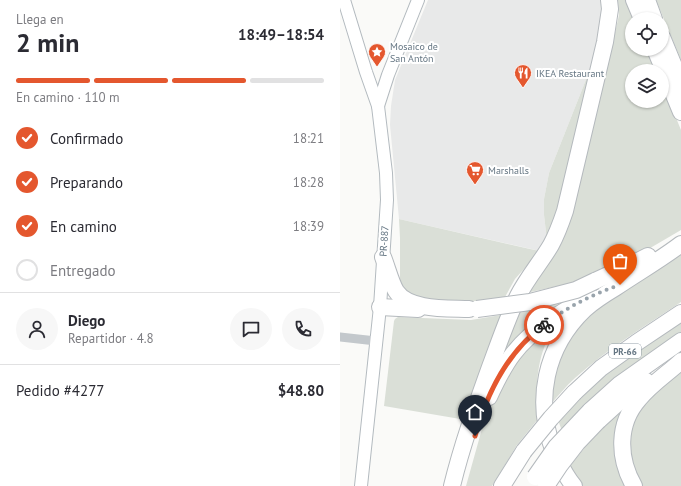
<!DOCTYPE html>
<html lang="es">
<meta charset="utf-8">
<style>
body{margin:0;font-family:"PT Sans",sans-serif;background:#f7f7f7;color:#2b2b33;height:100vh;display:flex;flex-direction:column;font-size:15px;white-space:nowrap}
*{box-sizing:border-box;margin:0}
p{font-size:13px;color:#7c7c81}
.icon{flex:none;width:22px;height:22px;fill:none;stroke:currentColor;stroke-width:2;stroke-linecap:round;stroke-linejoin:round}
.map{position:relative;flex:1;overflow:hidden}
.side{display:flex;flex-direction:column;background:#fff;width:340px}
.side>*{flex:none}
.fabs{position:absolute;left:285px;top:12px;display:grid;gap:8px}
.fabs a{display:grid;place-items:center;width:44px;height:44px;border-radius:50%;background:#fff;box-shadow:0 1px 3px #0004;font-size:20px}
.pin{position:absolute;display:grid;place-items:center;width:34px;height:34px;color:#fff;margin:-41px -17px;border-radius:50% 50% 50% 0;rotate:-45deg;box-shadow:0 0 4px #0007}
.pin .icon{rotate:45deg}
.courier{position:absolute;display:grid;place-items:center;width:40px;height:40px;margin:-20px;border:3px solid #e4572e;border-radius:50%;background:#fff;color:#222;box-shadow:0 1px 5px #0007}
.headline em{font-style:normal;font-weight:800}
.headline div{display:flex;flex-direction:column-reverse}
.headline{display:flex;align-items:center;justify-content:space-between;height:68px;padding:0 16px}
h1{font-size:26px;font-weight:800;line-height:30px}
.bar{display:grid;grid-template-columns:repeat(4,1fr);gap:6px 4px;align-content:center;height:48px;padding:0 16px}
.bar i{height:5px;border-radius:3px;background:#e1e1e2}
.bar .selected{background:#e4572e}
.bar p{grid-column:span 4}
.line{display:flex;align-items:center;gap:10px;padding:0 16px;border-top:1px solid #e1e1e2}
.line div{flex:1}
.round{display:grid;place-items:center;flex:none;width:42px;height:42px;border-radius:21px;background:#f7f7f7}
ol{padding:0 16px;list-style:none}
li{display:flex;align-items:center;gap:12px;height:44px}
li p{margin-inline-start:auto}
li .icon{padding:4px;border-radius:50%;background:#e4572e;color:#fff;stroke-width:4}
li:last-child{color:#7c7c81}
li i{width:22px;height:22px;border:2px solid #e1e1e2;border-radius:50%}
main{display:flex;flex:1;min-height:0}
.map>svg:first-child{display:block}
.built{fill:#e8e9e9}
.green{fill:#dadfd7}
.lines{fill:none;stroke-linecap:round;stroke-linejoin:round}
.secondary-casing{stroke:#b3babf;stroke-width:14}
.highway-casing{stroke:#b4b9bd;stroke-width:18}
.street{stroke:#c3c8cc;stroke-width:9}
.secondary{stroke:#fff;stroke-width:12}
.highway{stroke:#fff;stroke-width:16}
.highway-bridge-casing{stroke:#b4b9bd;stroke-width:18;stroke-linecap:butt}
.highway-bridge{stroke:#fff;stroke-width:16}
.done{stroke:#99a4ac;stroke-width:4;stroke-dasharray:0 7.2}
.route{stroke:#e4572e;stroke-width:5}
.labels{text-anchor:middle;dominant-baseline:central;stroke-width:4;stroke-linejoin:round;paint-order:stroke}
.shield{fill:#fff;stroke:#939fa8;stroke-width:1}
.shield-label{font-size:9px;font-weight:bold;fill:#657683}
.poi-label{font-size:10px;fill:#657683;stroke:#fff;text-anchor:start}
.street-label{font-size:10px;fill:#657683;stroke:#fff}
</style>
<main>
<section class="side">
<div class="headline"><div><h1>2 min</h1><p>Llega en</p></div><em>18:49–18:54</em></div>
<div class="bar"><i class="selected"></i><i class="selected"></i><i class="selected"></i><i></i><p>En camino · 110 m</p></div>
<ol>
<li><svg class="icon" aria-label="check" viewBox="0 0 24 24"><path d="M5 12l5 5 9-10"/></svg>Confirmado<p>18:21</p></li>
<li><svg class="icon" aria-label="check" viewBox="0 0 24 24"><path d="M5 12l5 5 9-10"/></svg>Preparando<p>18:28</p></li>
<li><svg class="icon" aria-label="check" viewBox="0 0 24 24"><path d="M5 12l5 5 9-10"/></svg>En camino<p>18:39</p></li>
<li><i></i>Entregado</li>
</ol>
<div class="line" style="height:72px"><a class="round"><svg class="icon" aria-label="person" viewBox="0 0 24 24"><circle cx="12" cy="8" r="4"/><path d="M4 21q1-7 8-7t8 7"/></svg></a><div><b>Diego</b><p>Repartidor · 4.8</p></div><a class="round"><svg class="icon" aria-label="chat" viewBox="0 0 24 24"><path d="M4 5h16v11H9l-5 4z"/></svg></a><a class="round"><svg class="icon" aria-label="phone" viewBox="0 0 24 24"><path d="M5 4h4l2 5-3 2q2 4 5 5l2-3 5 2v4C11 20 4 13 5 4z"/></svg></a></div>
<div class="line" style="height:52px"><div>Pedido #4277</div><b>$48.80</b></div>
</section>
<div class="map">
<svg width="341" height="486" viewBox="0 0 341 486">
<rect width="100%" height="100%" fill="#fafaf8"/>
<!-- built -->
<polygon class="built" points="88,0 262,0 262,11 256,47 249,72 209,173 204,199 204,215 207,241 200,251 59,219 50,125 51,106 55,80"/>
<!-- green -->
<g class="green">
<polygon points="267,0 226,182 207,241 204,215 204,199 209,173 249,72 256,47"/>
<polygon points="278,0 288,0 295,19 292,19 292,49 308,49 317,71 292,71 292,101 322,101 322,84 341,130 341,230 300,254 236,282 186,293 237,188 269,59 279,15"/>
<polygon points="316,0 341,0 341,60"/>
<polygon points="59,219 190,249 200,251 175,279 165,297 136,301 81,301 60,286 60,238"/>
<path d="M341,252v50c-36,24 -74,47 -106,76 -9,8 -17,18 -25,27l2,-21 12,-38 26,-35z"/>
<polygon points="236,297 163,362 163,349 179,312 222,302"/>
<polygon points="161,315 126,420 44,406 54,321 55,319 58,317 131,320"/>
<polygon points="341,320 341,334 222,431 218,420 267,370"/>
<path d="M219,323c-23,25 -24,64 -21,96l-21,26 -25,41h-26l19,-68 9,-21 15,-27 31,-35z"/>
<polygon points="341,368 341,486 303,486 297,476 291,457 290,434 298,408"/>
<polygon points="286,405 289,486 243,486 233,475 229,467 255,435"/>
</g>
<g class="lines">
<!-- secondary casing -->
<g class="secondary-casing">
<g id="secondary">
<polyline points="4,0 26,72 38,106 46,173 47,200 40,307 21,486"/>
<polyline points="38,106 48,75 78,0"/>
</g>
</g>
<!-- highway casing -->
<g class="highway-casing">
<g id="highway">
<polyline points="294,0 302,19"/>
<polyline points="307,0 314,19"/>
<polyline points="322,37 341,83"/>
<polyline points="315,49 341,112"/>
<path d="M43,257c4,10 8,26 13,34 13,20 53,17 73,18"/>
<polyline points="255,281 292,264 308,256"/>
<polyline points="40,307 78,309"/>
<polyline points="234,393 261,368 296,343 341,313"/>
<path d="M149,397c7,-15 14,-30 24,-43 20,-26 49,-42 77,-58"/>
<polyline points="250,411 280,384 341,341"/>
<polyline points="258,421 280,401 306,381"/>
<path d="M112,486c10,-41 24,-80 38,-119 9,-24 17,-48 28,-71 9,-18 23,-34 33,-51 6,-11 10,-22 14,-34l40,-169 5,-33 -1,-9"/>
<polyline points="162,486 184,451"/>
<path d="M234,486c-9,-10 -14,-22 -20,-34 -20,-51 -9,-105 31,-143 9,-8 20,-15 30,-21 22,-15 45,-28 66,-44"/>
<path d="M294,486c-16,-28 -17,-62 5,-87 12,-15 28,-25 42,-38"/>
</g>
</g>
<!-- street -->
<polyline class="street" points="0,337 36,341"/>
<!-- secondary -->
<use href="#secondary" class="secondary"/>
<!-- highway -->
<use href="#highway" class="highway"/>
<!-- highway-bridge casing -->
<g class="highway-bridge-casing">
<g id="highway-bridge">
<polyline points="137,309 190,302 236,290 255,281"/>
<polyline points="184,451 211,418 234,393"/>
<polyline points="195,477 216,447 250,411"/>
<polyline points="206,486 220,465 237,443 258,421"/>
</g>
</g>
<!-- highway-bridge -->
<use href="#highway-bridge" class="highway-bridge"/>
</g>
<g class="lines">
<!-- done -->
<path class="done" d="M204,325c23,-18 49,-31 76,-40"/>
<!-- route -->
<path class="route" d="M135,436c12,-43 32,-84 69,-111"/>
</g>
<!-- icons -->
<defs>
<g id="sight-pin" transform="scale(0.9)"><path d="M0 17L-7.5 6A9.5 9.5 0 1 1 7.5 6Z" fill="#e4572e" stroke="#fff"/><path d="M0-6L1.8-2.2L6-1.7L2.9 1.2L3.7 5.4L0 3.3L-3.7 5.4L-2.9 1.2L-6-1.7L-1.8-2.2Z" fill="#fff"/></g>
<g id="restaurant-pin" transform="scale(0.9)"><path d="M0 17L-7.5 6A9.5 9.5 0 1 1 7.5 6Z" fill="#e4572e" stroke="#fff"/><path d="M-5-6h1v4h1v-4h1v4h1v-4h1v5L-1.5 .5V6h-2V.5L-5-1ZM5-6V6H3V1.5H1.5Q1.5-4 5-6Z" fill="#fff"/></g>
<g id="supermarket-pin" transform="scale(0.9)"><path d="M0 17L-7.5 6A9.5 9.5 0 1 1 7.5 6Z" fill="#e4572e" stroke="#fff"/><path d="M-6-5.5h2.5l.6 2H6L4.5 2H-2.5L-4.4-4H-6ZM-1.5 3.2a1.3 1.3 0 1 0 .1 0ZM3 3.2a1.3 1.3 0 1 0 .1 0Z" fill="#fff"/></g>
</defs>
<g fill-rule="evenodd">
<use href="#sight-pin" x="37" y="52"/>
<use href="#restaurant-pin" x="183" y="73"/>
<use href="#supermarket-pin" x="135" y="170"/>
</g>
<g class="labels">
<!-- shield labels -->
<rect class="shield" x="269" y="344" width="32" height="14" rx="3"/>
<g class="shield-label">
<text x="285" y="351">PR-66</text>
</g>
<!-- poi labels -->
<g class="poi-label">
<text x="50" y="46">Mosaico de<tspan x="50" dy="12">San Antón</tspan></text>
<text x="196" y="73">IKEA Restaurant</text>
<text x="148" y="170">Marshalls</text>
</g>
<!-- street labels -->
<g class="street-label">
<text transform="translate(44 241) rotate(-86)">PR-887</text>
</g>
</g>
</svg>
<div class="fabs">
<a><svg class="icon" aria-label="locate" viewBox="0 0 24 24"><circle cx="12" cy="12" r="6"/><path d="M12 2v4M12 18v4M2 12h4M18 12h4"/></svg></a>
<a><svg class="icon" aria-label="layers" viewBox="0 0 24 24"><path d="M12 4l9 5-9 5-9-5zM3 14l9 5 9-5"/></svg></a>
</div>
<div class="pin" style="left:280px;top:285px;background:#ea580c"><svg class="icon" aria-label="bag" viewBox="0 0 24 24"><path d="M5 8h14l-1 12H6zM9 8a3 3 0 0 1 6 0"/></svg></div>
<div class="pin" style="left:135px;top:436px;background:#1f2937"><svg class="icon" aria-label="home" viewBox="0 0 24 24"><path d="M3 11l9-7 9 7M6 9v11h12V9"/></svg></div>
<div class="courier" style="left:204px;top:325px"><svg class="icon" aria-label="bike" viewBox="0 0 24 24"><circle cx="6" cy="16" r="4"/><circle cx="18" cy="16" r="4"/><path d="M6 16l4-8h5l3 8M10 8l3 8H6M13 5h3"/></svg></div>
</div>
</main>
